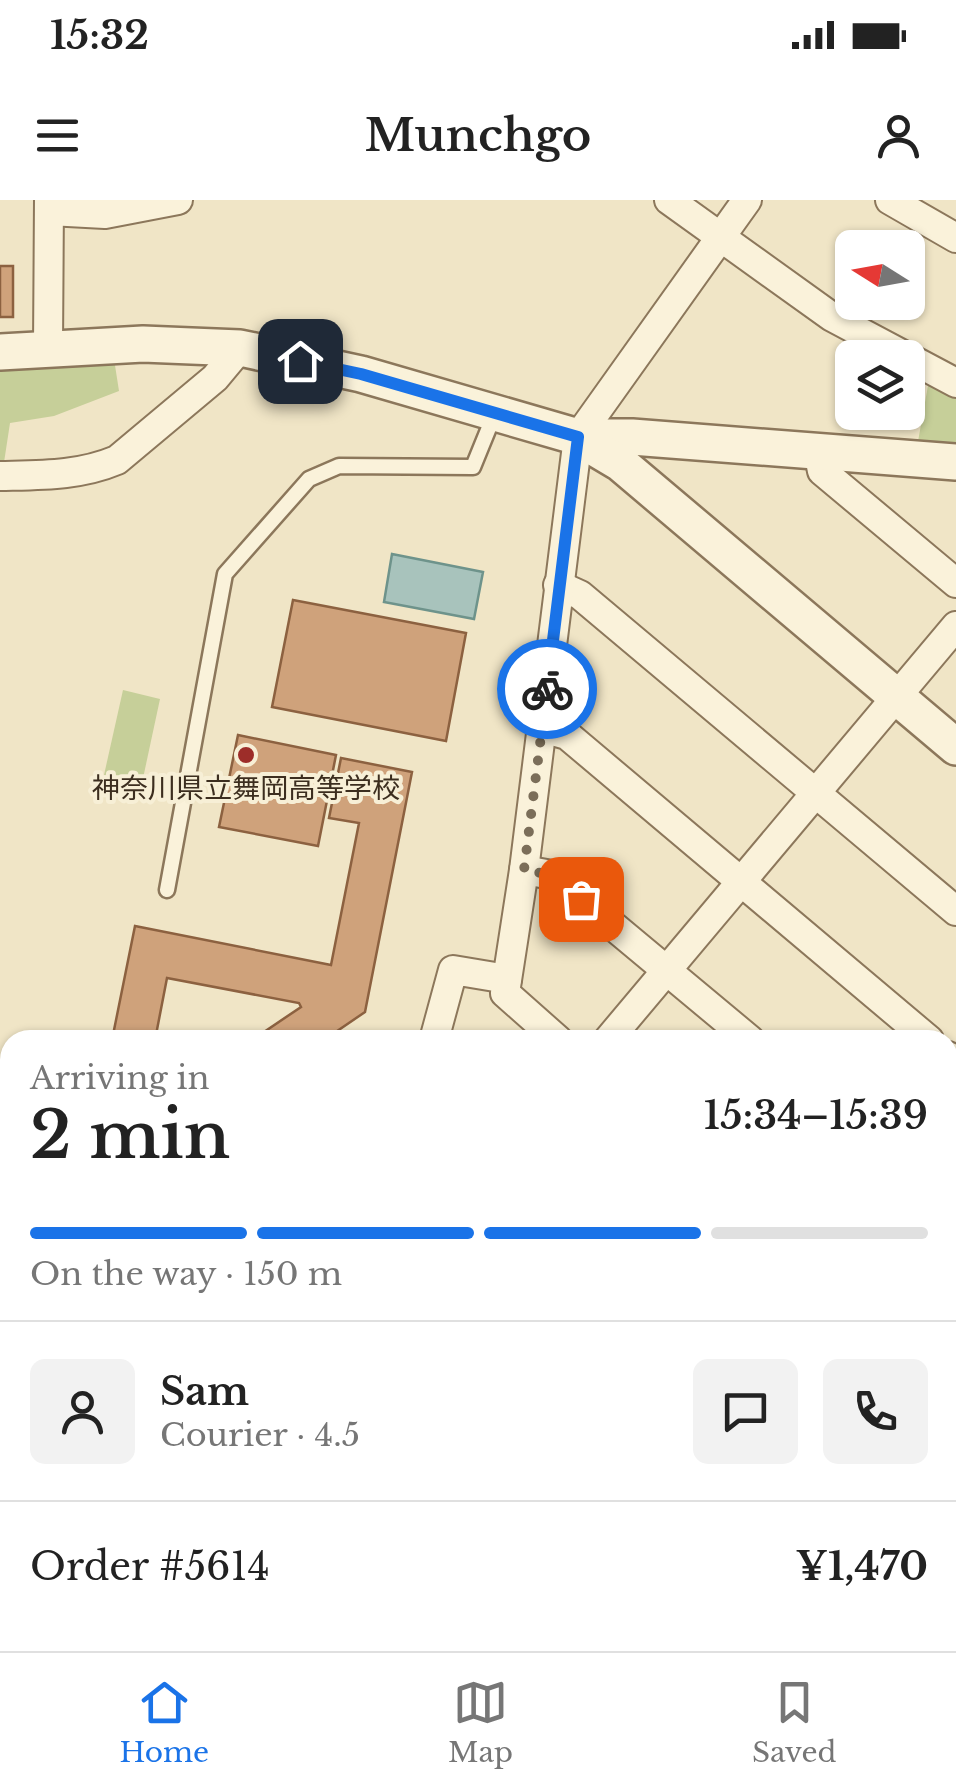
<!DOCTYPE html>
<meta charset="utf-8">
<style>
body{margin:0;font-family:"Libre Baskerville","Noto Sans JP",serif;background:#f2f2f2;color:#222;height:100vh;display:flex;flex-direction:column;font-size:38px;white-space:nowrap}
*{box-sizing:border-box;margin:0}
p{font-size:32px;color:#767676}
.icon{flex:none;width:55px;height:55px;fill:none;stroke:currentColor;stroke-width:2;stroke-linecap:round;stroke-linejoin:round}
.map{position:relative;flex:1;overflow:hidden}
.side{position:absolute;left:0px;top:830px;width:958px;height:622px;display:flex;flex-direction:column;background:#fff;border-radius:30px 30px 0 0;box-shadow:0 2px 8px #0004}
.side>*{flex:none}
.needle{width:65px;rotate:281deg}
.controls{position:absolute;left:835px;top:30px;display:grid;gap:20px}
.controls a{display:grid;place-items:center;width:90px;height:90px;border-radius:15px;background:#fff;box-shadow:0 2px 8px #0004;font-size:50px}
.pin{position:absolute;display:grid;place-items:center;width:85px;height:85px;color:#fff;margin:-42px;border-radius:20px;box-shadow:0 5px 15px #0006}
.courier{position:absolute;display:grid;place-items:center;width:100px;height:100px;margin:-50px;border:8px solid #1a73e8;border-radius:50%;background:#fff;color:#222;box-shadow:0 2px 12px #0007}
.headline em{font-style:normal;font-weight:600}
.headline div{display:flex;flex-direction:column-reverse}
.headline{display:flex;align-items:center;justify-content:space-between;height:170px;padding:0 30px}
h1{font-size:65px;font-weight:600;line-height:75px}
.bar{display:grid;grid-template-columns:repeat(4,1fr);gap:15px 10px;align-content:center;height:120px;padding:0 30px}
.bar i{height:12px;border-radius:8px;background:#e0e0e0}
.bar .active{background:#1a73e8}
.bar p{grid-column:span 4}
.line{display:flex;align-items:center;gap:25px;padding:0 30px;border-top:2px solid #e0e0e0}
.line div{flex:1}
.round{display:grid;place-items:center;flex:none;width:105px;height:105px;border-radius:15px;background:#f2f2f2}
.status{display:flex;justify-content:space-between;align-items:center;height:70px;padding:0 50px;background:#fff;direction:ltr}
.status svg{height:28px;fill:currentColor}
header{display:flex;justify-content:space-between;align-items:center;height:130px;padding:0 30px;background:#fff;font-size:45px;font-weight:600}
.tabs{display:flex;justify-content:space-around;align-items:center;height:140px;border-top:2px solid #e0e0e0;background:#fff;font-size:28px;color:#767676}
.tabs a{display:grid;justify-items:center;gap:5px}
.tabs .active{color:#1a73e8}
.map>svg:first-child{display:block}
.green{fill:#c6cf99}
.water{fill:#a8c3bc;stroke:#6e938b;stroke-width:2.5}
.building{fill:#cfa27b;stroke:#8c6140;stroke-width:2.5}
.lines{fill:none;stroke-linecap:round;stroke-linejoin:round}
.service-casing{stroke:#8c775b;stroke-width:19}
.minor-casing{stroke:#8c775b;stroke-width:32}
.tertiary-casing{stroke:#8c775b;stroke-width:40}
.service{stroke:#faf2da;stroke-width:14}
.minor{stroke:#faf2da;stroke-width:28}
.tertiary{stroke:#faf2da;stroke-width:35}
.done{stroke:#7b6e59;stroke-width:10;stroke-dasharray:0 18}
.route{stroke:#1a73e8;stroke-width:12}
.poi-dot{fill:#9d2d29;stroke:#f7efd6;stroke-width:4}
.labels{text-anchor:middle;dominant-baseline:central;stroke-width:8;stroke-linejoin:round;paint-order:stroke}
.poi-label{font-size:28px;fill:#3c2e1f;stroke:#f7efd6}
</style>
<div class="status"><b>15:32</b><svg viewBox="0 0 49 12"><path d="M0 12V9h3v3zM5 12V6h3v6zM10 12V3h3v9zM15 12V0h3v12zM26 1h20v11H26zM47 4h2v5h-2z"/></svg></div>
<header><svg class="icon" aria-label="menu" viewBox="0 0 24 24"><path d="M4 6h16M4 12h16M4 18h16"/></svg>Munchgo<svg class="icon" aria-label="person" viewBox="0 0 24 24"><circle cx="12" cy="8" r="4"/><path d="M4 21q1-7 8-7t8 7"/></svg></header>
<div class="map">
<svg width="956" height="1451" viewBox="0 0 956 1451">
<rect width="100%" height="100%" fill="#f0e5c6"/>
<!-- green -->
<g class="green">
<polygon points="114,159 119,191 54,216 10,223 3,269 0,269 0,167"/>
<polygon points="929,180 956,193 956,251 917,247"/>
<polygon points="123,490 160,499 142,583 104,575"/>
<polygon points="0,1151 10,1220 10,1312 0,1318"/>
</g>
<!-- water -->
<polygon class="water" points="392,354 483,372 474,419 384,402"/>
<!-- building -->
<g class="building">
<rect x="0" y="66" width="13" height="51"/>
<polygon points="293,400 466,433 446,541 272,507"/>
<polygon points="238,535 336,555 318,646 219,627"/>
<polygon points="341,558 412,572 365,812 324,840 252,840 301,807 299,803 167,778 155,840 112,840 135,726 331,765 359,623 329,618"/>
<polygon points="82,1442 114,1442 118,1451 85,1451"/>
<polygon points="123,1442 168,1442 169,1445 163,1451 127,1451"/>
</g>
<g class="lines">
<!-- service casing -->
<g class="service-casing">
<polyline id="service" points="167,690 225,374 309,279 339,266 473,267 495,213"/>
</g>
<!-- minor casing -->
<g class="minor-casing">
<g id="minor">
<polyline points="669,0 832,117 956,183"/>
<polyline points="890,0 956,38"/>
<polyline points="49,11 105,14 178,0"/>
<polyline points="48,147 49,0"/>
<polyline points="818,251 822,271 956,383"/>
<path d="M0,276c41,-1 79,0 117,-16l98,-82 25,-30"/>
<polyline points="558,385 580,395 956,711"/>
<polyline points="542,528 567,535 929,840"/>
<polyline points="524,670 552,675 750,840"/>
<polyline points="434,840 453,770 507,779"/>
<polyline points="558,840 505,793 524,670 578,237 747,0"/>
<polyline points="608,840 956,426"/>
<polyline points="948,856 956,863"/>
<polyline points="948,942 956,932"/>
<polyline points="948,1009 956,1016"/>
<polyline points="0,1023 10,1022"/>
<polyline points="948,1163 956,1170"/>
<polyline points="948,1322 956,1329"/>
<polyline points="533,1442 544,1451"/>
<polyline points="723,1442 733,1451"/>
<polyline points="904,1442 914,1451"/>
<polyline points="216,1445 247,1451"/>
</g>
</g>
<!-- tertiary casing -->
<g class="tertiary-casing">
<g id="tertiary">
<polyline points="0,152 143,144 240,148 361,174 578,237 632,237 956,262"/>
<polyline points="578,238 620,263 956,547"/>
<polyline points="955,1451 956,1449"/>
</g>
</g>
<!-- service -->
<use href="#service" class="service"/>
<!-- minor -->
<use href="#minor" class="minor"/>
<!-- tertiary -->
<use href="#tertiary" class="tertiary"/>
</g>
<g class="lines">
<!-- done -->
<polyline class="done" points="547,489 524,670 552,675 581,699"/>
<!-- route -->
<polyline class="route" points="300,161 361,174 578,237 547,489"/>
</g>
<!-- markers -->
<circle class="poi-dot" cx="246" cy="555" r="10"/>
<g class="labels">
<!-- poi labels -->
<g class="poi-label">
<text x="246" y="588">神奈川県立舞岡高等学校</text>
</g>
</g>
</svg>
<div class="controls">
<a><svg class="needle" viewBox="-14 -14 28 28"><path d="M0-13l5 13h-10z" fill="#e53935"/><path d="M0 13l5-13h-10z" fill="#767676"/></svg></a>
<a><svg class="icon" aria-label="layers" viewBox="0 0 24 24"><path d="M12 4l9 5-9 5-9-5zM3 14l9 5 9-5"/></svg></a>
</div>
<div class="pin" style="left:581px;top:699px;background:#ea580c"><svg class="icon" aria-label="bag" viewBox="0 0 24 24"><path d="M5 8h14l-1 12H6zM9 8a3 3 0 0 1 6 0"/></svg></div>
<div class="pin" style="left:300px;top:161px;background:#1f2937"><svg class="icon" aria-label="home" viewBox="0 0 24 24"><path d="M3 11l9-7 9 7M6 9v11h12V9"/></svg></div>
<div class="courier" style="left:547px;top:489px"><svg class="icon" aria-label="bike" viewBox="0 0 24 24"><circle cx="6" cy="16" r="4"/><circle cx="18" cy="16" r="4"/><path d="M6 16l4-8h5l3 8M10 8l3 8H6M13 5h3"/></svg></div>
<section class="side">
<div class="headline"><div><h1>2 min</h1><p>Arriving in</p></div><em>15:34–15:39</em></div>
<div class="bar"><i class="active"></i><i class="active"></i><i class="active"></i><i></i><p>On the way · 150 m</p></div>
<div class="line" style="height:180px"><a class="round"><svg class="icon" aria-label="person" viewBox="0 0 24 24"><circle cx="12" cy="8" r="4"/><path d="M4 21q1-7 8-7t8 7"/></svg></a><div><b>Sam</b><p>Courier · 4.5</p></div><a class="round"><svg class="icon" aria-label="chat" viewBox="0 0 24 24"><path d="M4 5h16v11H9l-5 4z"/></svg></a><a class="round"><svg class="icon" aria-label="phone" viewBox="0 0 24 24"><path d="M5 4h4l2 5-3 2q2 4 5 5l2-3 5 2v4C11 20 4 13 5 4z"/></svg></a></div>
<div class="line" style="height:130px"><div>Order #5614</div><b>¥1,470</b></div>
</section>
</div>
<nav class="tabs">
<a class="active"><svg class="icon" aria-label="home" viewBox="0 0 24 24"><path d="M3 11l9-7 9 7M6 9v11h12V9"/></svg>Home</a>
<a><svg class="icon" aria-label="map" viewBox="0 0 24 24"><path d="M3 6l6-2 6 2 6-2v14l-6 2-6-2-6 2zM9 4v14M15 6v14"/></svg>Map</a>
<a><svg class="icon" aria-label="saved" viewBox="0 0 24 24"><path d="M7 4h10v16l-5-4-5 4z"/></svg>Saved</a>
</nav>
